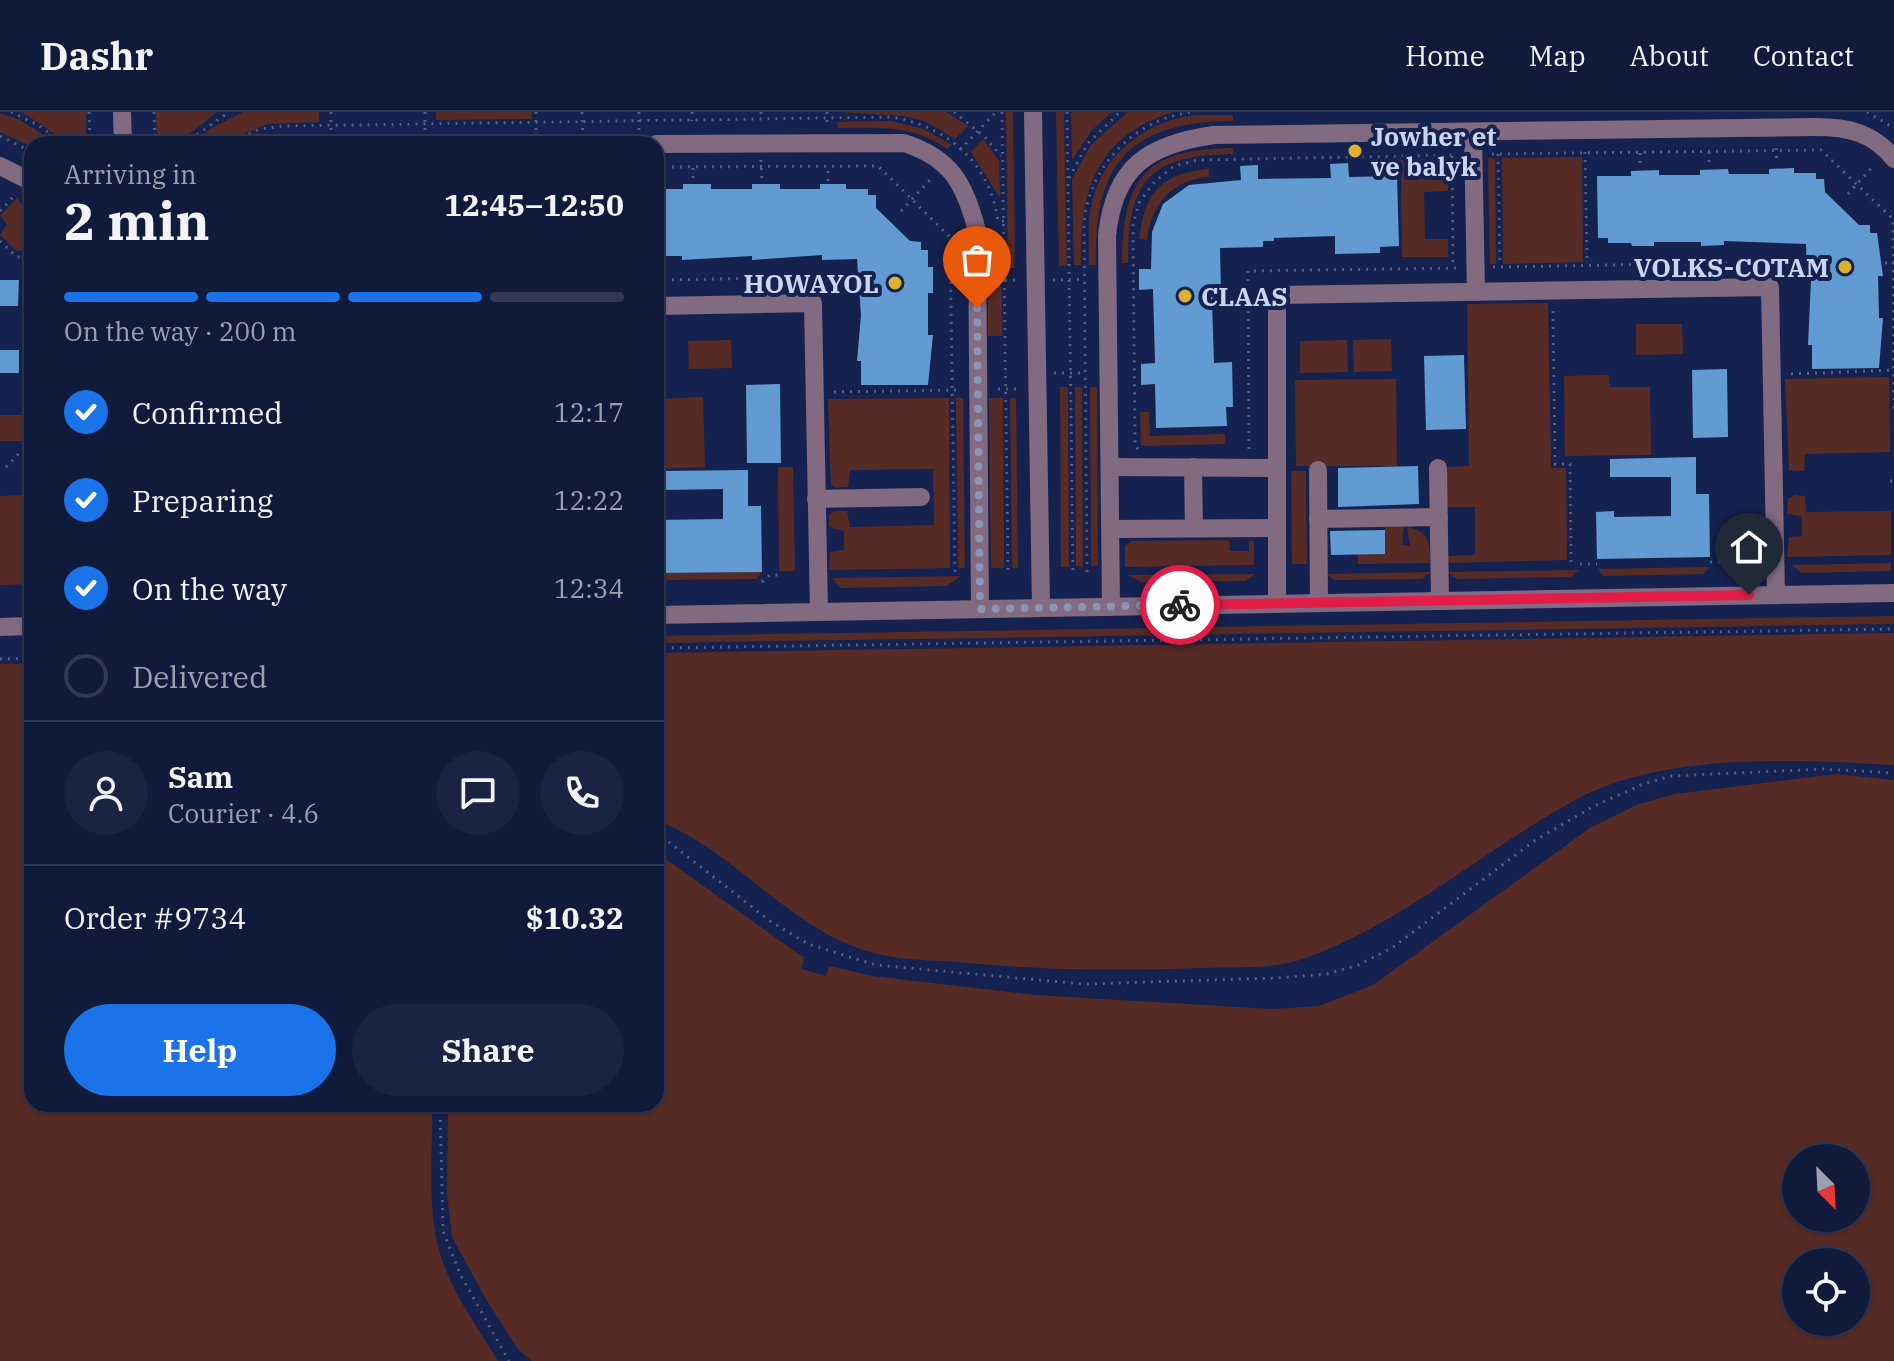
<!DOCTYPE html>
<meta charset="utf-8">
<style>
body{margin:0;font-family:"IBM Plex Serif",serif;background:#192342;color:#f1f3f6;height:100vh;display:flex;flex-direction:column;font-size:30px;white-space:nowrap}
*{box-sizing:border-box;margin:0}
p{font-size:26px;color:#9ca1af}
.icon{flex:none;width:44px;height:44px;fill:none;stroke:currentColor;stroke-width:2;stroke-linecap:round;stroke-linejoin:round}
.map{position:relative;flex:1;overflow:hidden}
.panel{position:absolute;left:24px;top:24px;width:640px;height:976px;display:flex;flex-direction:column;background:#101a3b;border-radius:24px;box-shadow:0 2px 6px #0004,0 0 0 2px #303855}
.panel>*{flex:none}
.needle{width:52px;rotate:156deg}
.fabs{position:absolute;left:1782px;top:1032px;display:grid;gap:16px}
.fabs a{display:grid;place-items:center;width:88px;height:88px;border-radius:50%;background:#101a3b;box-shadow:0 2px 6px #0004,0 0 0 2px #303855;font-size:40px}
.pin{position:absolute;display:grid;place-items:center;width:68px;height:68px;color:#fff;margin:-82px -34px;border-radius:50% 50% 50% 0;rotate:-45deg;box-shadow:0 0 8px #0007}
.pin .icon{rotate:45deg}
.courier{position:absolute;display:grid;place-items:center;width:80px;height:80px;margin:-40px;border:6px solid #e11d48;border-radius:50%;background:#fff;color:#222;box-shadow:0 2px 10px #0007}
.summary em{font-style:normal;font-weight:700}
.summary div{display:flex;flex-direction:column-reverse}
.summary{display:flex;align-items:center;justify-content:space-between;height:136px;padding:0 40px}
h1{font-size:52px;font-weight:700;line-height:60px}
.bar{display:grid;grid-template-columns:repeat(4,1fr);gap:12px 8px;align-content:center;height:96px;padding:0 40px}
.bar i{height:10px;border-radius:6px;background:#303855}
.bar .current{background:#1a73e8}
.bar p{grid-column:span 4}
.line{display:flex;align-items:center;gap:20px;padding:0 40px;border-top:2px solid #303855}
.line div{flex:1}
.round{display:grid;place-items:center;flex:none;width:84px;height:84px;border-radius:42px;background:#192342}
ol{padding:0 40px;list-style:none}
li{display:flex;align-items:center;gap:24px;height:88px}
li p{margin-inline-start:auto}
li .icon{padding:8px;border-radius:50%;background:#1a73e8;color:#fff;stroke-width:4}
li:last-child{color:#9ca1af}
li i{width:44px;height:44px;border:4px solid #303855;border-radius:50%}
.primary-button{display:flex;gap:16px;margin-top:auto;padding:16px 40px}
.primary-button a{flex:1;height:92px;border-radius:48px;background:#1a73e8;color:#fff;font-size:32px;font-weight:700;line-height:92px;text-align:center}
.primary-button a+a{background:#192342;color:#f1f3f6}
header{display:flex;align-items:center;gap:48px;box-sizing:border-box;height:112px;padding:0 40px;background:#101a3b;border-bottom:2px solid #303855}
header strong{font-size:38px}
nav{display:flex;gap:44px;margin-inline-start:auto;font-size:28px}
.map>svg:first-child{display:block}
.green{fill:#562b26;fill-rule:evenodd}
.building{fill:#629bd1}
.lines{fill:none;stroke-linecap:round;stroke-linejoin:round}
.path{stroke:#535f86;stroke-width:3;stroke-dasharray:2 6;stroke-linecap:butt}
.minor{stroke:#826a80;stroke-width:18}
.done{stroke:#8a96b8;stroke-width:8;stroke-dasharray:0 14.4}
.route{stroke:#e11d48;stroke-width:10}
.poi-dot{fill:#deb133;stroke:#15224f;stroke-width:3}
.labels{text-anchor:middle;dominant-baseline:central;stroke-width:8;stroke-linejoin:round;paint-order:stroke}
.poi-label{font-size:26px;font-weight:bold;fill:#c9d5f1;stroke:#15224f;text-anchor:start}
</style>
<header>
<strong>Dashr</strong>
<nav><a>Home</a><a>Map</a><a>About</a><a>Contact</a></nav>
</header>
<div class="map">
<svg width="1894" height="1249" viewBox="0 0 1894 1249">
<rect width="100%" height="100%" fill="#15224f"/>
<!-- green -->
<g class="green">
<polygon points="22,0 86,0 86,32 70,32"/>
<polygon points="156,0 217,0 177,32 157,32"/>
<polygon points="243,0 319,0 319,10 268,12 220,32 191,32 210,17"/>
<polygon points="436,0 532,0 532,7 436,8"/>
<polygon points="837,0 946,0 968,14 955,27 927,10 904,4"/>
<polygon points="1006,0 1013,0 1015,156 1008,156"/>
<polygon points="1056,0 1064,0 1067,153 1059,154"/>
<polygon points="1071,0 1112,0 1092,18 1072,48"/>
<path d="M1128,0h45c-78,25 -93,79 -92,153h-7l-2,-86 19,-34z"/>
<polygon points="0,1 20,8 58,32 32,32 32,35 0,20"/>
<path d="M1197,3h36v6c-103,1 -139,41 -137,144h-7c0,-21 -2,-42 3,-63 11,-49 57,-83 105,-87z"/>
<path d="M891,9l33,8 28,16 -5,4c-33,-24 -70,-22 -109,-21l-1,-6z"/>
<polygon points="983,27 999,49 1000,86 971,40"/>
<path d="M1233,36v6c-84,1 -105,27 -105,109h-6c1,-86 24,-114 111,-115z"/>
<polygon points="1582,45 1583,150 1503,152 1502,46"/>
<polygon points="1488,46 1495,46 1496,152 1490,152"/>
<polygon points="1448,47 1448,79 1424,80 1425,127 1448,127 1448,145 1402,145 1401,62 1379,62 1379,48"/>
<path d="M1209,57v8c-38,3 -57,27 -62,63l-8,-1c6,-47 22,-66 70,-70z"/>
<polygon points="17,86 32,108 32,138 17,139 0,123 7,112 0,104"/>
<rect x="988" y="175" width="14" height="49"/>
<polygon points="1548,191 1551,356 1566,356 1567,448 1448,451 1448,444 1475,443 1475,395 1447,395 1447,355 1469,354 1467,192"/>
<polygon points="1636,212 1682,212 1683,242 1636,243"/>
<polygon points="1391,227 1392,259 1354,260 1353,228"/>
<polygon points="731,228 732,256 689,257 688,229"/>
<polygon points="1347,228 1348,260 1300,261 1300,229"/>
<polygon points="1609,263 1610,275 1650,275 1651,343 1565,344 1564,264"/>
<polygon points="1889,265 1890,340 1805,342 1804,359 1789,358 1785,267"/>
<polygon points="1396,267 1397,354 1296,354 1295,268"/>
<polygon points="656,275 660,275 661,287 703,285 705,355 656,357"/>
<polygon points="1060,275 1068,275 1069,455 1061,455"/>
<polygon points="1075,275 1082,275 1083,455 1076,454"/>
<polygon points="1090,275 1097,275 1098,454 1091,454"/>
<polygon points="949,286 950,456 829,458 830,440 844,438 844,419 829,415 829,403 834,399 847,399 850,415 934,413 933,357 850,358 848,375 836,376 831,373 828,287"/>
<polygon points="956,286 963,286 965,456 958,456"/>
<polygon points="989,286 1003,286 1004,456 991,456"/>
<polygon points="1010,286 1016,286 1018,456 1012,456"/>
<polygon points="1140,300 1149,300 1150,324 1225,322 1225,332 1141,334"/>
<rect x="0" y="303" width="32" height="26"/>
<polygon points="27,338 32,338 32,472 0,473 0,384 28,383"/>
<polygon points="778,355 793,355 795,459 779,459"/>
<polygon points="1291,359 1306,359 1307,452 1292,452"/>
<polygon points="1795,383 1805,384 1806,400 1891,399 1891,443 1787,445 1789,425 1802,424 1802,404 1787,402 1788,387"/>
<path d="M1385,415h19l-2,18 8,1 -3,-19c22,3 23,17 23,36l-72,1v-10l27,-1z"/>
<polygon points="1229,428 1230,439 1249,439 1249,428 1254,429 1254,453 1125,455 1125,434 1132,429"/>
<polygon points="1891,451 1891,459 1802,461 1791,453"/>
<polygon points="1710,455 1703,462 1604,464 1598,457"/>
<polygon points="1579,458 1570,465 1457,467 1447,460"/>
<polygon points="762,460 756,467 661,468 661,461"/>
<polygon points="1431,460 1422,467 1334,468 1327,462"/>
<polygon points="1256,462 1245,469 1141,470 1128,463"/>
<polygon points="961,464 946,474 841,476 831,466"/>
<polygon points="1894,504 1894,512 656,531 656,524"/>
<path d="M1894,521v132c-96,-5 -228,-13 -315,33 -95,51 -174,125 -276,161 -33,11 -72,8 -106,9 -81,3 -160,2 -240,-6 -26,-2 -55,-2 -80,-8 -88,-22 -139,-103 -221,-134v-167z"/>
<path d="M32,551v441h400c1,46 -5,97 6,142 10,41 38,79 60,115h-498v-697z"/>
<path d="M1835,662l59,6v581h-1362l-14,-12 -31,-48 -35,-64 -5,-43 1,-90h208v-252l148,106 -3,11 25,7 3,-10 43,10 162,19 240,14 45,-3 54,-21 217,-157 49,-24 36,-10zM1796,1046h60v60h-60zM1796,1150h60v60h-60z"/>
</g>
<!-- building -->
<g class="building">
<polygon points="1348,51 1349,65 1397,64 1399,134 1380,135 1380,141 1335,142 1335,124 1274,126 1274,129 1263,129 1263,135 1220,136 1221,179 1216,179 1216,190 1212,190 1214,251 1232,250 1233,295 1226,295 1227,314 1156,316 1155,272 1141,273 1141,252 1155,251 1153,177 1139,178 1139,157 1151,157 1152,120 1163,92 1189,73 1241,68 1240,54 1258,53 1258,67 1331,66 1330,52"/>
<polygon points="1794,56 1794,61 1816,61 1816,67 1824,67 1825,80 1859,113 1870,113 1870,121 1877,121 1883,164 1878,164 1879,206 1883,206 1879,256 1812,257 1812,233 1808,233 1811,168 1807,168 1806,132 1724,129 1724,133 1701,134 1701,130 1654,130 1654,134 1632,134 1631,131 1608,131 1608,126 1598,126 1597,64 1631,64 1631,59 1659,58 1659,63 1700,63 1700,58 1728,57 1729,62 1769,62 1769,57"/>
<polygon points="683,72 711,72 711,77 752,77 752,72 780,72 780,77 820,77 820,72 846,72 846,77 868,77 868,83 876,83 876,96 910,129 921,130 921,138 928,138 928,155 933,155 933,181 928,181 928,223 933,223 928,273 861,273 861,249 857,249 861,203 857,147 822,148 822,143 752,148 752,144 682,148 682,144 659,144 656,77 683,77"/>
<polygon points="0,168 19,168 18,194 0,194"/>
<rect x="0" y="238" width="19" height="23"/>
<polygon points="1464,243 1466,317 1426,318 1424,244"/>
<polygon points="1727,257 1728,325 1693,326 1692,258"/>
<polygon points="780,272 781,351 747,351 746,273"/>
<polygon points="1696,345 1696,382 1709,382 1710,445 1597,447 1596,400 1614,399 1614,405 1671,404 1671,365 1610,365 1610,347"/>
<polygon points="1418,354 1419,392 1338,395 1338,356"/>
<polygon points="748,358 748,394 761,394 762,460 656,461 656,408 723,407 723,377 663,378 662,359"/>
<polygon points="1385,418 1385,442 1331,443 1330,419"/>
</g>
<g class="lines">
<!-- path -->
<g class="path">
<polyline points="11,0 38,13 64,32"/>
<polyline points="89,0 90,32"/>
<polyline points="154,0 155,32"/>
<polyline points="331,0 331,32"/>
<polyline points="425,0 425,32"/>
<polyline points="536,0 536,32"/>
<polyline points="582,0 583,32"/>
<polyline points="639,0 639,24"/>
<polyline points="692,0 692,9"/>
<polyline points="761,0 761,8"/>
<polyline points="827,0 827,13"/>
<polyline points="954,0 985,25 1001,44"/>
<polyline points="1002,0 1008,460"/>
<polyline points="1067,0 1073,460"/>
<polyline points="1867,0 1894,16"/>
<polyline points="0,24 32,40"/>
<polyline points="184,32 229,0"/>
<path d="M227,32l33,-15 24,-3 607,-9c57,9 99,46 107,104h6"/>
<polyline points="1776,36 1777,52"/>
<polyline points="960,38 996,0"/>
<polyline points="1585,40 1587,152"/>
<polyline points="1709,40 1709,52"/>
<polyline points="1640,41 1640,53"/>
<polyline points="1492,42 1821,38 1893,107 1894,302"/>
<polyline points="1498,42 1500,154"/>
<polyline points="1452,44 1453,156"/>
<polyline points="761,48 762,68"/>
<polyline points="656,55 878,54 950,125 955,461"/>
<polyline points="693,56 693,68"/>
<polyline points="1069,66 1088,31 1120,0"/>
<polyline points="828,69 828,53"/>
<polyline points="1848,82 1874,53"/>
<polyline points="0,99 15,83"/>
<polyline points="901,99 932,66"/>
<polyline points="0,129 17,145 32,144"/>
<polyline points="1885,151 1894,150"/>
<polyline points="1493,155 1785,150 1785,162"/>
<polyline points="656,168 831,165 831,186"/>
<polyline points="1053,168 1085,167"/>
<polyline points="997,169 1017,168"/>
<polyline points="1553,199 1555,352 1570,352 1571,452"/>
<polyline points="1054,261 1086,261"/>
<polyline points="1791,262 1894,258"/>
<polyline points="998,277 1019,277"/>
<polyline points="834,280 959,278"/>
<polyline points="1138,337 1135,334 1133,112 1139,91 1155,69 1174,54 1198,48 1457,43"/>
<polyline points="1249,337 1248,159 1457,156"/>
<polyline points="6,355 27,333 32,333"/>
<polyline points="1890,369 1894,369"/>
<polyline points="1710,450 1727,450"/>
<polyline points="1580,452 1597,452"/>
<path d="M1087,460l-3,-346c3,-59 52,-110 112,-114"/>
<polyline points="762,470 770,463 779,463"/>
<polyline points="656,536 1894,517"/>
<polyline points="0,547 32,546"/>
<polyline points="656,720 770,809 808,832 876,853 1083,872 1276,866 1327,862 1358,853 1392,836 1534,729 1594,694 1641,673 1670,664 1823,657 1894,661"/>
<polyline points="440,992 443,1119 460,1162 509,1249"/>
</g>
<!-- minor -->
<g class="minor">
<polyline points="122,0 123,32"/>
<polyline points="1033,0 1041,496"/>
<polyline points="1473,21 1476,180"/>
<path d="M656,32l248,-1c47,15 61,41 73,88l3,378"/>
<polyline points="0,54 32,70"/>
<polyline points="656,194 813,191 819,500"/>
<polyline points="1111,355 1275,356"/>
<polyline points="1193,355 1194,416"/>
<polyline points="1438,356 1440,489"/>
<polyline points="1318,358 1319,491"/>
<polyline points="816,387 921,385"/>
<polyline points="1318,407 1439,405"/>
<polyline points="1112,417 1276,416"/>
<polyline points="1277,492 1277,183 1770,175 1776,483"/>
<path d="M1111,495l-4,-371c7,-70 42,-92 107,-101l601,-8c32,0 58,5 79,32"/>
<polyline points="656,503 1894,481"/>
<polyline points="0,515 32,514"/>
</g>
</g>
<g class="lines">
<!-- done -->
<polyline class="done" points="977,196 980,497 1180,493"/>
<!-- route -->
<polyline class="route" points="1180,493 1749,483"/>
</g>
<!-- markers -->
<g class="poi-dot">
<circle cx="1355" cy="39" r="8"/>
<circle cx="1845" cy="155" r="8"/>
<circle cx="895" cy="171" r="8"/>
<circle cx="1185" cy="184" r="8"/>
</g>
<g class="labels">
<!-- poi labels -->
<g class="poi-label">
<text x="1371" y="24">Jowher et<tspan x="1371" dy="30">ve balyk</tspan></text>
<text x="1829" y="155" text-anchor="end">VOLKS-COTAM</text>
<text x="879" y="171" text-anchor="end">HOWAYOL</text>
<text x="1201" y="184">CLAAS</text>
</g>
</g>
</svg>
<div class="fabs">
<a><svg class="needle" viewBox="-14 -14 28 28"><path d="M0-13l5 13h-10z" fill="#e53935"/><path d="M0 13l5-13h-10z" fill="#9ca1af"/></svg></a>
<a><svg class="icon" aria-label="locate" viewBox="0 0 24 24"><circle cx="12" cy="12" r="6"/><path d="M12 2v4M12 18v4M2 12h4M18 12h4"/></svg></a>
</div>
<div class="pin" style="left:977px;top:196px;background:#ea580c"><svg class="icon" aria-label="bag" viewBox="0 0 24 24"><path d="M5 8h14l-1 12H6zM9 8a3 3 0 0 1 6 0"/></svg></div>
<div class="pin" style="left:1749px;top:483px;background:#1f2937"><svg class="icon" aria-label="home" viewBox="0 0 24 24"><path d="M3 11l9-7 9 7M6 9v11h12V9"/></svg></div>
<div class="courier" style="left:1180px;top:493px"><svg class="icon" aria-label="bike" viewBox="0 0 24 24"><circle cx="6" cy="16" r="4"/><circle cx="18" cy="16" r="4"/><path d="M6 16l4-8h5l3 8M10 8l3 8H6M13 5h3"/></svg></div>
<section class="panel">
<div class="summary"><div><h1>2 min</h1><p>Arriving in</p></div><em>12:45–12:50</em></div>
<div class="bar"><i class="current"></i><i class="current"></i><i class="current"></i><i></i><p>On the way · 200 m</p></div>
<ol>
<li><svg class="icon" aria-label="check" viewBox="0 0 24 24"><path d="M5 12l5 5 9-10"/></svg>Confirmed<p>12:17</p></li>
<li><svg class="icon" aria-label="check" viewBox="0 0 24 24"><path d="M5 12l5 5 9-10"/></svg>Preparing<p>12:22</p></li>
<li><svg class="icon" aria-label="check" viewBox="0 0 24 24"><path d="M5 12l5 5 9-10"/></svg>On the way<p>12:34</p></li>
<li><i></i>Delivered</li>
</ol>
<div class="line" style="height:144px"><a class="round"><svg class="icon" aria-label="person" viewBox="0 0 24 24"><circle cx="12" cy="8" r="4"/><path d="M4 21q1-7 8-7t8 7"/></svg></a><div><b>Sam</b><p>Courier · 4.6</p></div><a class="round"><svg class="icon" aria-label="chat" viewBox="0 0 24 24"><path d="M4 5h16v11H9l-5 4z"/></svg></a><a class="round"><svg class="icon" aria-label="phone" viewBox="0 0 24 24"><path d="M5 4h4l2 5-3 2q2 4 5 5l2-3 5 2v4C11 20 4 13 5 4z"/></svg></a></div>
<div class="line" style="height:104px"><div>Order #9734</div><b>$10.32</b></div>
<div class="primary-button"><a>Help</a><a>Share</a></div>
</section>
</div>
